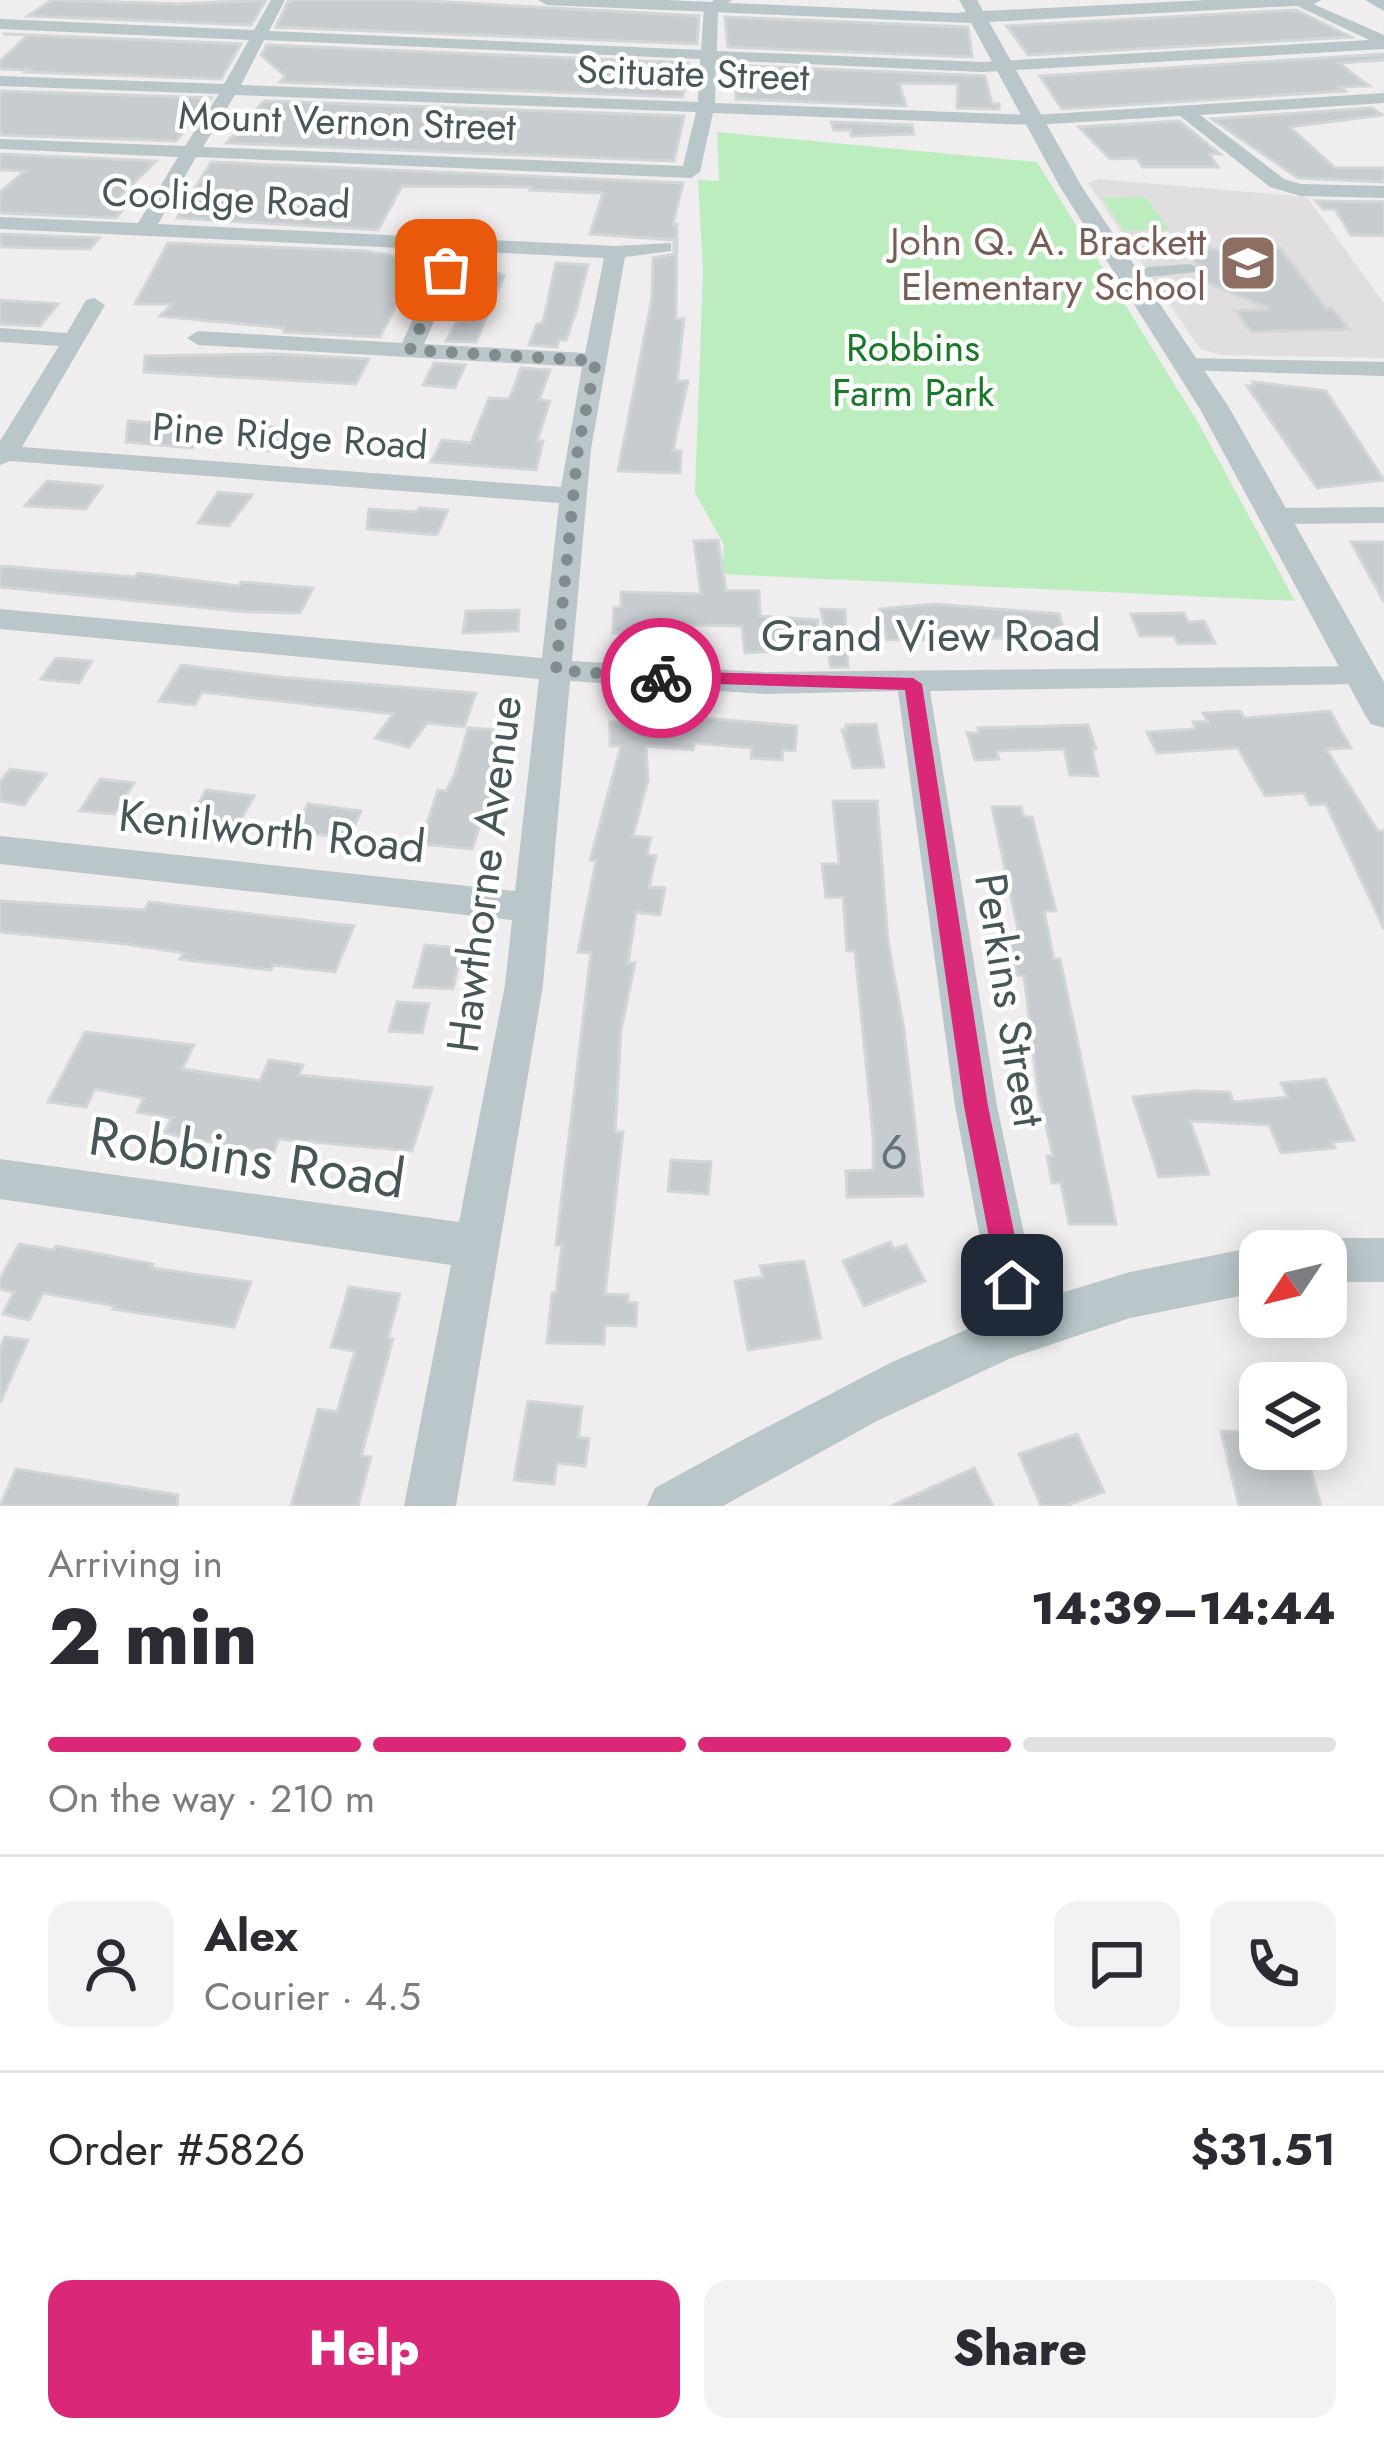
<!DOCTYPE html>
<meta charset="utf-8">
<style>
body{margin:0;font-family:Jost,sans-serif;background:#f2f2f3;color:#2b2b33;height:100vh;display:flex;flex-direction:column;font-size:45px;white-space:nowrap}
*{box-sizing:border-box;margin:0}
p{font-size:39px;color:#7c7c81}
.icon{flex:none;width:66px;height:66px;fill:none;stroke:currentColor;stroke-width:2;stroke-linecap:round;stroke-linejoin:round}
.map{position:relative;height:1506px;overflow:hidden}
.details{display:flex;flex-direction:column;background:#fff;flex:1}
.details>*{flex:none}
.needle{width:78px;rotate:235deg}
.tools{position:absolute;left:1239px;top:1230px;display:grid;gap:24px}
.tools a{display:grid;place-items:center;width:108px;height:108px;border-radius:24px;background:#fff;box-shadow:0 6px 30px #0003;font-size:60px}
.pin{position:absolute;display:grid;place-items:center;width:102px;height:102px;color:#fff;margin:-51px;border-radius:24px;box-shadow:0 6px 18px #0006}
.courier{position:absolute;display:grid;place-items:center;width:120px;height:120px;margin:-60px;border:9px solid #db2777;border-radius:50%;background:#fff;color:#222;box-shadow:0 3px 15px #0007}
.headline em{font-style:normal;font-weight:800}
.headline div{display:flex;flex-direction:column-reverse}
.headline{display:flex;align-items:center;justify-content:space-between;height:204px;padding:0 48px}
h1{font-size:78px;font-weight:800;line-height:90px}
.bar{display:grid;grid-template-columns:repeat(4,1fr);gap:18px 12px;align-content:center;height:144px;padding:0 48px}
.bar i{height:15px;border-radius:9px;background:#e1e1e2}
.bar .active{background:#db2777}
.bar p{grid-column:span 4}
.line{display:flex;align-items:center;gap:30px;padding:0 48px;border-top:3px solid #e1e1e2}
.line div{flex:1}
.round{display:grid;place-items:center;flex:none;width:126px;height:126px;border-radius:24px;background:#f2f2f3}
.action{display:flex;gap:24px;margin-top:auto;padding:24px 48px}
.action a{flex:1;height:138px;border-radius:24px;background:#db2777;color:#fff;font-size:48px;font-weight:800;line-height:138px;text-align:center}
.action a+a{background:#f2f2f3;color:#2b2b33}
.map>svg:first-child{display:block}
.education{fill:#e1dedf}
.green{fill:#bcedbe}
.building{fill:#c7ccd0;stroke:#d1d6d9;stroke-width:3}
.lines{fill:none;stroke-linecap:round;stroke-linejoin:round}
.pedestrian{fill:#b9c7ca;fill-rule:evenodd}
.minor{fill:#b9c7ca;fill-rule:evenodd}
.tertiary{fill:#b9c7ca;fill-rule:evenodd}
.secondary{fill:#b6c8cc;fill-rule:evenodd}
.route{fill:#db2777}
.done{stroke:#828c8e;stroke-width:12;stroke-dasharray:0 21.6}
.labels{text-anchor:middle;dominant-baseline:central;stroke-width:9;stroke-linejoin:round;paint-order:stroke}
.far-street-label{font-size:39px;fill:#46575a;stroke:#fff}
.far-education-label{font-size:39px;fill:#785e54;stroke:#fff;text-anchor:end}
.far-park-label{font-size:39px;fill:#197928;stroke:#fff}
.street-label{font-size:45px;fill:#46575a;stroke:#fff}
.near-number-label{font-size:48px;fill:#667478}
.near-street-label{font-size:54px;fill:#46575a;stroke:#fff}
</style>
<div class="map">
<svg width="1384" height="1506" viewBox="0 0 1384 1506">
<rect width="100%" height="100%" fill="#f0edee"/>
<!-- education -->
<polygon class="education" points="1099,179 1307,197 1384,303 1384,358 1221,355 1200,349 1088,183"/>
<!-- green -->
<g class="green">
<polygon points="717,132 1037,162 1199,424 1295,601 722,574 724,545 695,493 703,271 698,180 719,181"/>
<polygon points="1145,197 1169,229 1124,231 1102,198"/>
</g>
<!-- building -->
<g class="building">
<polygon points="52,0 178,4 266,0 251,25 28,16"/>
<polygon points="289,0 411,0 699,16 697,44 276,27"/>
<polygon points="1296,10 1351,37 1028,55 1007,26"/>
<polygon points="725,17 968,27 972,57 728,47"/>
<polygon points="3,34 4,34 241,44 221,79 26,72 29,70 0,69 0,61 28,35"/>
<polygon points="267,45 688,63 676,90 684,90 682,97 280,82 285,76 261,55"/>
<polygon points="1384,54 1384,60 1339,63 1369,86 1339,87 1345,91 1062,109 1040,76"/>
<polygon points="730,65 985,76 992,104 999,104 999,109 957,108 958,84 899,83 906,106 736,99 736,72 730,72"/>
<polygon points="0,92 1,91 211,98 176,141 0,135"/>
<polygon points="264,101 684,116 674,161 227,143"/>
<polygon points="1372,108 1382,115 1290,127 1335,168 1384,168 1384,182 1298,178 1212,119"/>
<polygon points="1179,121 1220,154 1209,154 1218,167 1142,167 1137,158 1110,159 1079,127"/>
<polygon points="831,122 912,125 914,134 851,136 851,130 834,130"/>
<polygon points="0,154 156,161 118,199 130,200 116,218 0,213 0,192 25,171 0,170"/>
<polygon points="211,162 683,183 673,224 677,224 676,319 684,319 677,381 688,381 673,450 681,451 680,473 618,471 652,298 653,258 674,254 674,240 590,234 603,193 530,190 531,187 402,186 378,230 177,218"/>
<polygon points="1316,201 1384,202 1384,236 1351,235 1335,209 1323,209"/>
<polygon points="0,234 99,238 90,249 0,247"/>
<polygon points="168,243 367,251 418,261 394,299 399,300 380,337 284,332 284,328 160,316 172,304 135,304"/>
<polygon points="1190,245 1216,250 1280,248 1326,308 1332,308 1349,329 1251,332 1235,311 1270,309 1201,280"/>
<polygon points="556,263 588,265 576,312 566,340 559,340 557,347 529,345 536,325 543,322"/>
<polygon points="486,267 504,276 476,342 446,341"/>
<polygon points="0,300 58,304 40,326 0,324"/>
<polygon points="273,354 369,359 356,384 144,372 145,356"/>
<polygon points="434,363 465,365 455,388 423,385"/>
<polygon points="521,368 550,370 539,400 550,401 537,441 543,441 536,470 431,462 442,440 471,443 489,398 509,399"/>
<polygon points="1253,382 1326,391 1384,480 1317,488 1247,386 1255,386"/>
<polygon points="128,421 206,427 192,448 126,442"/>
<polygon points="257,426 286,428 271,451 241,448"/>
<polygon points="47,481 102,486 86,509 25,506"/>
<polygon points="218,492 252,495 229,526 198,523"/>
<polygon points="419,508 448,510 437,535 367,529 369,509 417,512"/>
<polygon points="718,540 726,591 759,591 760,616 818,620 816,645 784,644 777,651 745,653 742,626 646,624 646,633 613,633 614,607 621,607 621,592 701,594 694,541"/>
<polygon points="1351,542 1384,542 1384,602"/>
<polygon points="0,566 135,577 138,573 239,586 241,582 313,588 300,613 248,612 0,587"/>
<polygon points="933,604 1059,614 1067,637 887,640 880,609"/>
<polygon points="821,609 845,610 848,667 831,667"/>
<polygon points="519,610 518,631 463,633 466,611"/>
<polygon points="1184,613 1188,622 1204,621 1215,643 1178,644 1174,636 1140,636 1131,614"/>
<polygon points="56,658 92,661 79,683 41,679"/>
<polygon points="181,665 278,677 476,693 464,727 427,723 409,747 375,738 393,714 202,692 195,705 159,701"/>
<polygon points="638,690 644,690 645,713 797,726 795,751 783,750 782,760 751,758 752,748 695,743 693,750 646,746 648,780 633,836 651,838 647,855 656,856 649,887 665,888 660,915 636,912 628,963 635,963 621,1030 615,1132 623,1132 605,1294 628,1295 628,1302 637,1303 636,1326 605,1325 604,1344 547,1343 552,1293 556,1293 562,1245 556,1245 591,953 578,952 596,861 590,860 621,746 610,746 610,722 622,722 622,713 631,713"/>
<polygon points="1240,711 1244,718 1330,711 1351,748 1326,749 1378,831 1384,831 1384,929 1326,804 1310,805 1304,793 1265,796 1238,748 1157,753 1147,732 1196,729 1193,722 1208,722 1203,713"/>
<polygon points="876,724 884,767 853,768 842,730 846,730 846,725"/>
<polygon points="1088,725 1096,749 1092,749 1098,776 1070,775 1064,749 996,751 999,759 975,760 967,733 979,733 978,728"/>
<polygon points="468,728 502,730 497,749 506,750 472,849 420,844 438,790 446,791 455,774"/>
<polygon points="10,769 46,774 24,805 0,801 0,782"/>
<polygon points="100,779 134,783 114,814 80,811"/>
<polygon points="206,790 254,796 237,827 189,821"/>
<polygon points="833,801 877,801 888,941 904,1030 923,1196 847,1197 846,1171 873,1170 873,1135 855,951 847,951 843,897 826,897 822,864 839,864"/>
<polygon points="308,804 361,811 349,838 295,832"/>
<polygon points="992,807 1021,807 1024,817 1032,817 1056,911 1044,911 1054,959 1060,959 1116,1224 1069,1224 1061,1183 1052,1183 1047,1156 1053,1156 1038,1092 1024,976 1017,975 1009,935 1019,935"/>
<polygon points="0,901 145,910 149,902 354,926 335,972 273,965 271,970 180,959 184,953 126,944 0,932"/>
<polygon points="425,945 462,948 453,989 414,987"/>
<polygon points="397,1002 429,1004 422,1033 389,1031"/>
<polygon points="85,1032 194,1045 182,1069 260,1081 269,1060 303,1065 299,1075 432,1088 412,1151 279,1139 273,1154 164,1133 172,1118 137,1112 144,1098 95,1089 86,1107 48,1102"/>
<polygon points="1325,1079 1354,1140 1332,1142 1335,1148 1281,1153 1269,1125 1190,1121 1209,1174 1159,1177 1133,1097 1195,1091 1230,1092 1233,1102 1288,1097 1281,1083"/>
<polygon points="671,1160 711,1162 708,1194 668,1191"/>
<polygon points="890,1242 894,1249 906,1245 925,1281 864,1306 843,1261"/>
<polygon points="19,1244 54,1250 56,1246 153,1264 151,1268 251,1282 234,1327 113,1309 115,1306 43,1293 29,1320 3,1314 14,1292 0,1289 0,1279"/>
<polygon points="804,1261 821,1338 748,1350 735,1281 763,1277 760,1266"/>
<polygon points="349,1287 400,1294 388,1338 393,1339 361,1456 371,1457 358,1506 291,1506 318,1409 337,1412 355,1351 331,1347"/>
<polygon points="5,1337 28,1340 0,1403 0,1349"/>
<polygon points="528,1401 582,1407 578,1437 589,1439 585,1466 557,1463 554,1484 514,1480"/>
<polygon points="1221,1431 1260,1432 1260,1449 1305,1449 1321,1506 1239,1506"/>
<polygon points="1077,1434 1104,1492 1065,1506 1041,1506 1019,1454"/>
<polygon points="974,1468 993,1506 891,1506"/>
<polygon points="16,1469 178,1495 177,1506 0,1506"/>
</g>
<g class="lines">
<!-- pedestrian -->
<polygon class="pedestrian" points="1190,264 1195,266 1195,272 1148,277 1140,272 1148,267"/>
<!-- minor -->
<g class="minor">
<path d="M271,0h14l-16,31 432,19 3,-42 10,-8h18l-14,10 -1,41 265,11 387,-22 -84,-40h19l80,35v14l-402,23 -266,-12 -1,43 318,12 351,-22v10l-184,12 84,64 17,5 83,2v12l-84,-2 -30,-9 -90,-71 -147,9 -320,-12 -13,59 -9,6 -495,-21 -38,67 458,22 55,-3v8l-46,6 -34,192 -19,212 192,11 608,-6 5,7 -5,7 -11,4 -431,7 67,415 41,194 92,-28 130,-26 11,5h-11v41l-130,26 -119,40 -134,63 -154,85h-76l8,-18 93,-51 142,-74 105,-46 -40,-211 -57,-415 -134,3 -194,-13 -27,304 -87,521h-52l47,-241 -451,-66v-40l459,63 46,-237 7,-65 -512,-56v-28l515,55 24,-212 -539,-50v-20l542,49 17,-155 -549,-42 -10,4v-24l59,-95 -59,-4v-14l67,5 19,-33 8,-2 11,7 -83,142 539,40 21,-120 -384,-22 -11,-7 11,-7 204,12 42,-93 -444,-21v-12l138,6 40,-66 -178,-8v-10l185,7 34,-52 -219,-8v-10l224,8 25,-44 -249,-11v-10l254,11zM264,40l436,19 -2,43 -457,-17zM235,95l461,17 -13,54 -480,-19zM465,251l139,7 -19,95 -161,-9z"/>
<polygon points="1188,358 1384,362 1384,376 1180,370 1176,365"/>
<polygon points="1384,507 1384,523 1277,524 1263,516 1277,508"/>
<polygon points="1326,1238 1384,1238 1384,1282 1326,1282 1326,1251 1307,1251 1310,1244"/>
</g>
<!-- tertiary -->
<polygon class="tertiary" points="538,0 667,0 955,13 966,12 959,0 977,0 983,11 1207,0 1321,0 1312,5 989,22 1082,187 1230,409 1384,682 1384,728 1371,724 1365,715 1200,409 1060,187 971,23 547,5"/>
<!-- secondary -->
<polygon class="secondary" points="1365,0 1384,0 1384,11"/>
</g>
<!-- route -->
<polygon class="route" points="661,671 913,678 922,684 988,1106 1025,1285 1021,1295 1012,1299 1002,1295 998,1285 964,1106 905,690 655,682 652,678"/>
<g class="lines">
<!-- done -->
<polyline class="done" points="446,270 410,350 596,361 578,448 556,670 661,678"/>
</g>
<!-- icons -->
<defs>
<g id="school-square" transform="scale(3)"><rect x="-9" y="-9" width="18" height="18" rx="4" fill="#8d6e63" stroke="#fff"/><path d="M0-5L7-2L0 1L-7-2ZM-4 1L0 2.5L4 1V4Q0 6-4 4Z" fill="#fff"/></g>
</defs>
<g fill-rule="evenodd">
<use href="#school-square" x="1248" y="263"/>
</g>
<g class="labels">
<!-- far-street labels -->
<g class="far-street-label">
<text transform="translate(693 73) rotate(2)">Scituate Street</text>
<text transform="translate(347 121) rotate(2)">Mount Vernon Street</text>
<text transform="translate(226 198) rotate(3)">Coolidge Road</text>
<text transform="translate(290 436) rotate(4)">Pine Ridge Road</text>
</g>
<!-- far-education labels -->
<g class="far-education-label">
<text x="1206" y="241">John Q. A. Brackett<tspan x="1206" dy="45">Elementary School</tspan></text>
</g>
<!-- far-park labels -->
<g class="far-park-label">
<text x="913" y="347">Robbins<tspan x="913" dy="45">Farm Park</tspan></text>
</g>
<!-- street labels -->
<g class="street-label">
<text x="931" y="635">Grand View Road</text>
<text transform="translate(272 831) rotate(6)">Kenilworth Road</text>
<text transform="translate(484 874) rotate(-83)">Hawthorne Avenue</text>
<text transform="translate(1010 1000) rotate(81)">Perkins Street</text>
</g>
<!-- near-number labels -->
<g class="near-number-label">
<text x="894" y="1152">6</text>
</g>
<!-- near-street labels -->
<g class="near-street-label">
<text transform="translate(247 1157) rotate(8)">Robbins Road</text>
</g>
</g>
</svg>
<div class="tools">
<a><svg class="needle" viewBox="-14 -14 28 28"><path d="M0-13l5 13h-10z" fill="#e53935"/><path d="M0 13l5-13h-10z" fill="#7c7c81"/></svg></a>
<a><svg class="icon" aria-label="layers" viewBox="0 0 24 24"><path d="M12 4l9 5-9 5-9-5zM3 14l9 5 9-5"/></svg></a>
</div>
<div class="pin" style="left:446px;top:270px;background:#ea580c"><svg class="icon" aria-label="bag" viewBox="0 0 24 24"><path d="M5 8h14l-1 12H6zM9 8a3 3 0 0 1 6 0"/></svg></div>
<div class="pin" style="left:1012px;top:1285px;background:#1f2937"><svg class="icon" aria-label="home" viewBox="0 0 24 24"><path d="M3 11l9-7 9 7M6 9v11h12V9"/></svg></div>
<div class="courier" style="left:661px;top:678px"><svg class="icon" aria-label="bike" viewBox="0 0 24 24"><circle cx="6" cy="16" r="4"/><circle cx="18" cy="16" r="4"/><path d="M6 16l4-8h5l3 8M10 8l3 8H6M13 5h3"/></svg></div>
</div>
<section class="details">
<div class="headline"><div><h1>2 min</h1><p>Arriving in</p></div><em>14:39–14:44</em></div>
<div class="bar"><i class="active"></i><i class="active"></i><i class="active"></i><i></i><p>On the way · 210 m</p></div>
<div class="line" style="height:216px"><a class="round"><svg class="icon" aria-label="person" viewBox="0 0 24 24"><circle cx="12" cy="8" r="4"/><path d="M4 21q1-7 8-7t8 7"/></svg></a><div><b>Alex</b><p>Courier · 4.5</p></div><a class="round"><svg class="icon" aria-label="chat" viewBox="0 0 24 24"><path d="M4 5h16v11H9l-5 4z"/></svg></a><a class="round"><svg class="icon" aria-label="phone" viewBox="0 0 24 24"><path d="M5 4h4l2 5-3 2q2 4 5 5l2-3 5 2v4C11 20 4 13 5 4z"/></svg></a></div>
<div class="line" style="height:156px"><div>Order #5826</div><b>$31.51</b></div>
<div class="action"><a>Help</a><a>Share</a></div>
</section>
